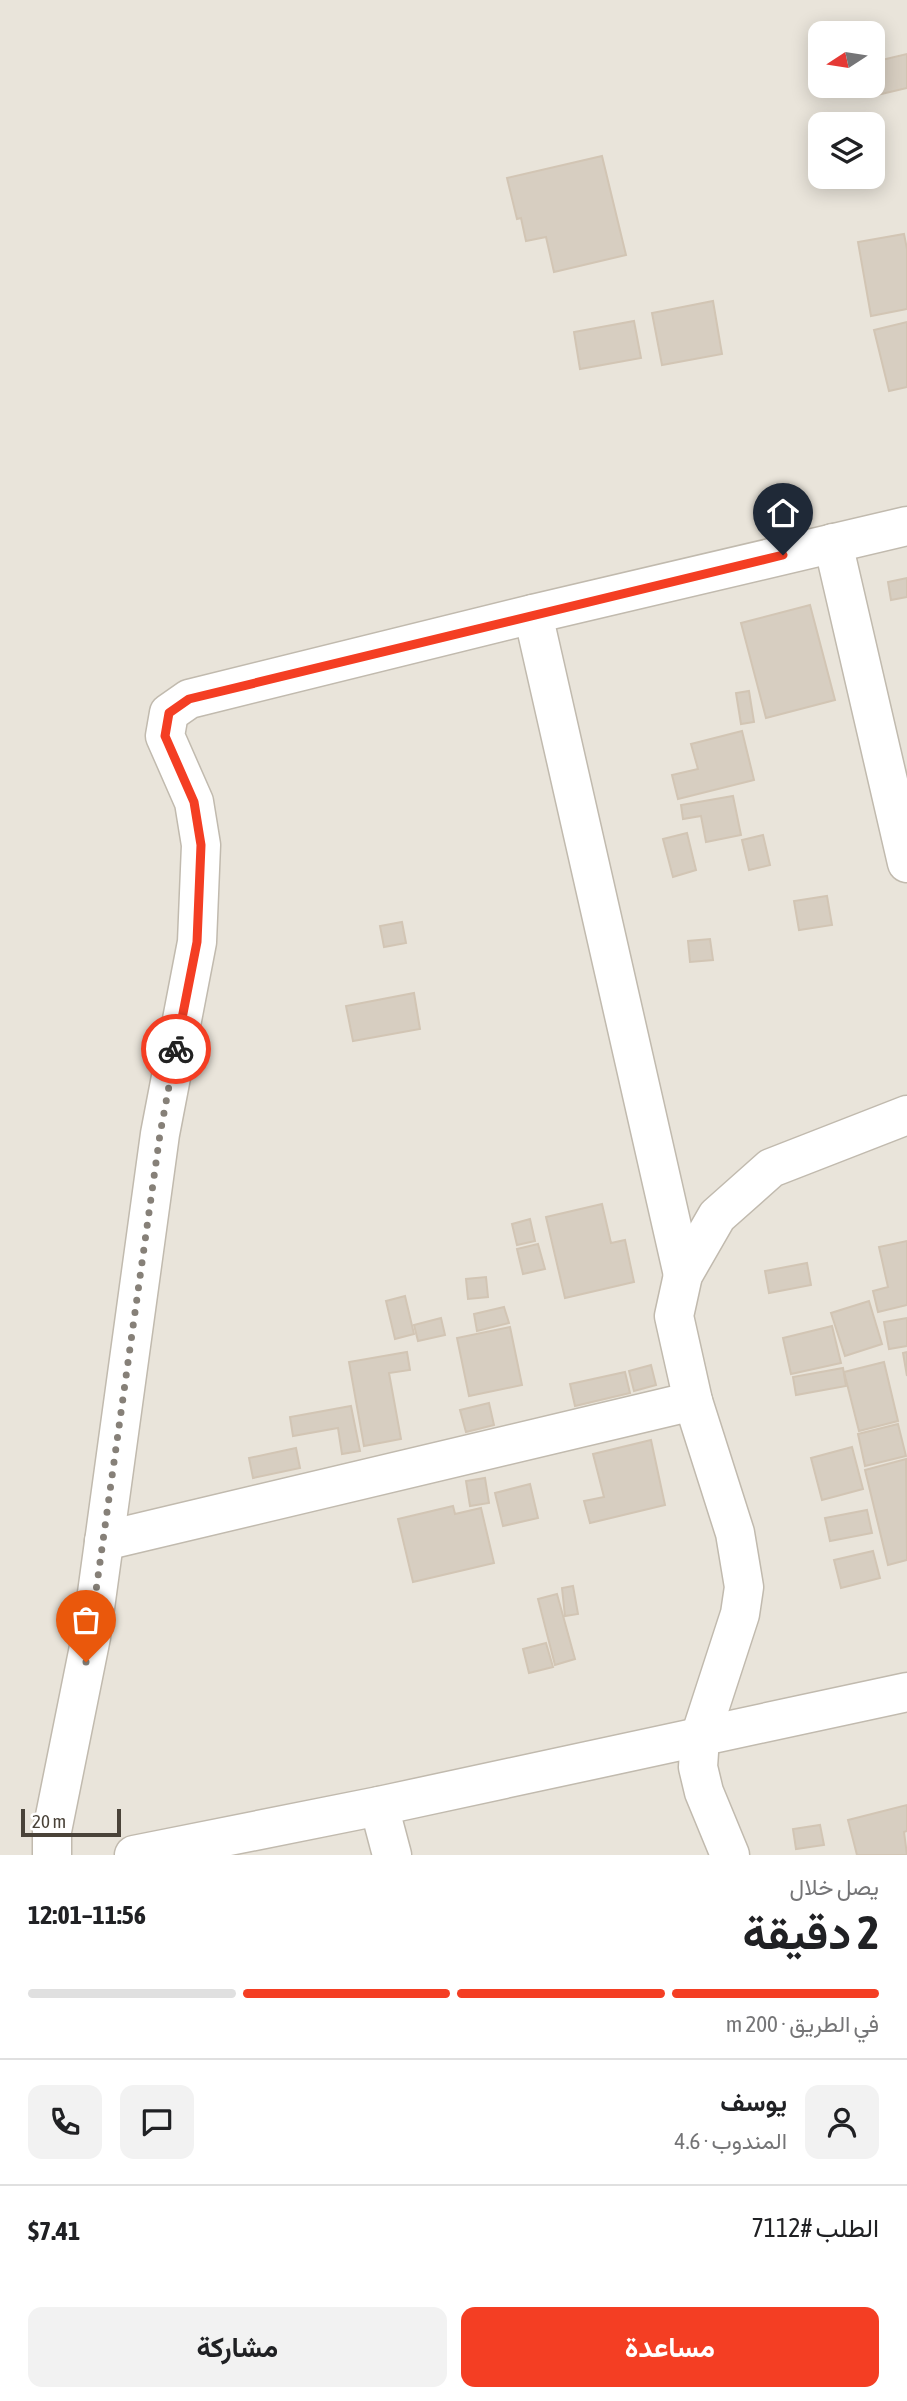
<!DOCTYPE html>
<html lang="ar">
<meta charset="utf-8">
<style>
body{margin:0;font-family:"Asap Condensed",Vazirmatn,sans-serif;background:#f2f2f2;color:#202124;direction:rtl;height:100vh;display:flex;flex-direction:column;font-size:26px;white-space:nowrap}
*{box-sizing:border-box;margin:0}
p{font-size:23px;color:#757577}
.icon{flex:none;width:38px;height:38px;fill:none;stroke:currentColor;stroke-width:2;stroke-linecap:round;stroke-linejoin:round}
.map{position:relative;height:1855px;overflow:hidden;direction:ltr}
.side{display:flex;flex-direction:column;background:#fff;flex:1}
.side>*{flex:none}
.needle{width:46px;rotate:258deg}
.buttons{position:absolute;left:808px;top:21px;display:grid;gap:14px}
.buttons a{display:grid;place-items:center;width:77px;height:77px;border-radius:14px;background:#fff;box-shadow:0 4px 18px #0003;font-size:35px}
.scale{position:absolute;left:21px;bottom:18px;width:100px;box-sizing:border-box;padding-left:7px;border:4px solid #4a4339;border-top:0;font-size:19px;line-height:24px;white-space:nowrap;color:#4a4339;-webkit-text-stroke:5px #fff;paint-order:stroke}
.pin{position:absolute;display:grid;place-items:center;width:60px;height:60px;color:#fff;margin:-72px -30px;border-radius:50% 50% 50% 0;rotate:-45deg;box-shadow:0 0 7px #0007}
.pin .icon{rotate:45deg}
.courier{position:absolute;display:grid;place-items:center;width:70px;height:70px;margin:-35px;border:5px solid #f43e23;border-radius:50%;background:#fff;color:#222;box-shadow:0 2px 9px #0007}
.summary em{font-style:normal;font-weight:700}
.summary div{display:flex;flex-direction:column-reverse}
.summary{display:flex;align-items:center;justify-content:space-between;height:119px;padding:0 28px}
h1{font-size:46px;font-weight:700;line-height:52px}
.bar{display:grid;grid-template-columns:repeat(4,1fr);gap:10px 7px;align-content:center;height:84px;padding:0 28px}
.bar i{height:9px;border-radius:5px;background:#e0e0e0}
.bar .active{background:#f43e23}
.bar p{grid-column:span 4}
.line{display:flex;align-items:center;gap:18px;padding:0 28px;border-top:2px solid #e0e0e0}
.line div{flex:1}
.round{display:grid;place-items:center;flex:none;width:74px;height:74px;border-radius:14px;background:#f2f2f2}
.button{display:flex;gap:14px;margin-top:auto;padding:14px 28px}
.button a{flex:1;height:80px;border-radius:14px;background:#f43e23;color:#fff;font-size:28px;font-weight:700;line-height:80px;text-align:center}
.button a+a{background:#f2f2f2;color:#202124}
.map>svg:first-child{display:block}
.residential{fill:#e9e4da;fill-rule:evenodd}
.building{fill:#d7cec1;stroke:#d2c5b4;stroke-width:2}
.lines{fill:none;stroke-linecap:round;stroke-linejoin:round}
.minor-casing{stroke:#c1baae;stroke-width:41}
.minor{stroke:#fff;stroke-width:38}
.done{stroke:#868078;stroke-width:7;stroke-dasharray:0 12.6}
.route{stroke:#f43e23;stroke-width:9}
</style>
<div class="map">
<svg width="907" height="1855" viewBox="0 0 907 1855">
<rect width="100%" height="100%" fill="#f5f2ec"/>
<!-- residential -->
<path class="residential" d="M0,0h907v1855h-907zM821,33h52v53h-52zM821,124h52v53h-52z"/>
<!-- building -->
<g class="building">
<polygon points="907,54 907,88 877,95 873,78 873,62"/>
<polygon points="602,156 626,255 554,272 546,237 526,241 521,218 517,219 507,178"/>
<polygon points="904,234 907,249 907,309 871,316 858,242"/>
<polygon points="713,301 722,354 662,365 652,313"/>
<polygon points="634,321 641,358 580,369 574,332"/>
<polygon points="907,322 907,387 889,391 874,330"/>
<polygon points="907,578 907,597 891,600 888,582"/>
<polygon points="810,605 835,700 766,718 741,623"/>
<polygon points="749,691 754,722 741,724 736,693"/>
<polygon points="742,731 754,780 678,799 672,775 698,769 691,744"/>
<polygon points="733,796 741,835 706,842 701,816 683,819 681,805"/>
<polygon points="687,833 696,870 673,877 663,839"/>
<polygon points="763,835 770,865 749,870 742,840"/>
<polygon points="827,896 832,925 799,930 794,901"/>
<polygon points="402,922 406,943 384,947 380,926"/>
<polygon points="710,939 713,960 690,962 688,941"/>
<polygon points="414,993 420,1029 353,1041 346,1006"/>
<polygon points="602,1204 611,1243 625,1240 634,1282 565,1298 546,1217"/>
<polygon points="530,1219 535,1241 517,1245 512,1224"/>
<polygon points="907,1241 907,1305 878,1312 873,1291 888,1287 879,1247"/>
<polygon points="538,1244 545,1269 523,1274 517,1249"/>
<polygon points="807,1263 811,1285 769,1293 765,1271"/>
<polygon points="486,1277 488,1297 468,1299 466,1279"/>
<polygon points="405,1296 414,1334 395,1339 386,1301"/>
<polygon points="869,1301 882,1344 845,1356 831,1313"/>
<polygon points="504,1307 509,1323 477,1331 474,1314"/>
<polygon points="441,1318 445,1335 418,1341 414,1325"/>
<polygon points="907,1318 907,1346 889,1349 884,1322"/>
<polygon points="832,1326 841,1363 791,1374 783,1338"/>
<polygon points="510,1327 522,1385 469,1396 457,1338"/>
<polygon points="407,1352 410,1370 389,1373 401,1439 364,1446 349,1362"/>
<polygon points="907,1352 907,1376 903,1353"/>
<polygon points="884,1362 898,1421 859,1431 844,1372"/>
<polygon points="651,1365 656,1385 634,1391 629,1371"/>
<polygon points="843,1368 846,1386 796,1395 793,1377"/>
<polygon points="625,1372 630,1393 575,1406 570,1384"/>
<polygon points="489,1403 494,1425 466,1432 460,1410"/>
<polygon points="351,1406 360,1451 342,1454 338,1428 293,1436 290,1417"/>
<polygon points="898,1424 906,1456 865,1466 858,1434"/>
<polygon points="651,1440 665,1505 590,1523 584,1501 604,1497 593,1454"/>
<polygon points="852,1447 863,1489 822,1500 811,1458"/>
<polygon points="296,1448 300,1468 253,1478 249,1458"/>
<polygon points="906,1459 907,1560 888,1565 865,1470"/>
<polygon points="485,1478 489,1503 470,1506 466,1481"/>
<polygon points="530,1484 538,1518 503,1526 495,1493"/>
<polygon points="453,1506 455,1514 481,1508 494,1563 413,1582 398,1519"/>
<polygon points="867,1510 872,1533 830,1541 825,1518"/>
<polygon points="873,1551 880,1578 841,1588 834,1560"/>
<polygon points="573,1586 578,1614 565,1616 562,1588"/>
<polygon points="557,1594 575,1659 555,1665 538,1599"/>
<polygon points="546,1643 553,1667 529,1673 523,1649"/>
<polygon points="907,1805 907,1831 904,1832 907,1855 857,1855 848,1820"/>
<polygon points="820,1825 824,1845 796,1849 793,1829"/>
</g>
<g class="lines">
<!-- minor casing -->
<g class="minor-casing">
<g id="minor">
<polyline points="833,543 907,863"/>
<polyline points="533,614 683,1275"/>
<polyline points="104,1541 693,1401"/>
<polyline points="379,1806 392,1855"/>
<polyline points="52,1855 52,1831 91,1637 160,1134 197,942 201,845 194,802 165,736 169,713 189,699 533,614 907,526"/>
<polyline points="134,1855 379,1806 907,1692"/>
<polyline points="730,1855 704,1792 698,1767 700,1737 740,1614 744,1587 735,1533 693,1401 674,1316 683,1275 717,1216 771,1168 907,1115"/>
</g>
</g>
<!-- minor -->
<use href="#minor" class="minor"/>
</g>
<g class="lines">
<!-- done -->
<polyline class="done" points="86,1662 160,1134 176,1049"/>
<!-- route -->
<polyline class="route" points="176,1049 197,942 201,845 194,802 165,736 169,713 189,699 783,555"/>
</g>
</svg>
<div class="buttons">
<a><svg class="needle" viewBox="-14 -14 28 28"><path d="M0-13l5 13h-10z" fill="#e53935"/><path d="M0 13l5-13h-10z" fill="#757577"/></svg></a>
<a><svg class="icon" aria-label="layers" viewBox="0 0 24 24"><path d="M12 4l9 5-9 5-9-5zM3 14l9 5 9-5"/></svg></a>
</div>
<div class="scale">20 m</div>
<div class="pin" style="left:86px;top:1662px;background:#ea580c"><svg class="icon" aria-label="bag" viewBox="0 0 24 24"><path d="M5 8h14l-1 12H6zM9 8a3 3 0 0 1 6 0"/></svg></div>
<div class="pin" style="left:783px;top:555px;background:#1f2937"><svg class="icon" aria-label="home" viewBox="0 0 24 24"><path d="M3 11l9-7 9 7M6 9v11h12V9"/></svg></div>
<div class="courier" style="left:176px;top:1049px"><svg class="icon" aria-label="bike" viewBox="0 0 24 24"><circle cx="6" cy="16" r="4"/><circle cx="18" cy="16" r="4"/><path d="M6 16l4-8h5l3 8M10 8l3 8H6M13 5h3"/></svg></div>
</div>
<section class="side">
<div class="summary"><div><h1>2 دقيقة</h1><p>يصل خلال</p></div><em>11:56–12:01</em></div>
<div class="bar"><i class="active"></i><i class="active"></i><i class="active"></i><i></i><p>في الطريق · 200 m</p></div>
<div class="line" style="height:126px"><a class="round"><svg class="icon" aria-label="person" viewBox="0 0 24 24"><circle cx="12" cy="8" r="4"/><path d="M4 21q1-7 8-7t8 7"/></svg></a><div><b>يوسف</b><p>المندوب · 4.6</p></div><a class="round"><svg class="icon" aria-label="chat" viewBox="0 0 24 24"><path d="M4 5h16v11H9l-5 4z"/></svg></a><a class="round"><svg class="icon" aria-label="phone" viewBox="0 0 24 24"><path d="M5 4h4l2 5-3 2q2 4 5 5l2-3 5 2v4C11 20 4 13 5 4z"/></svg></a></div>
<div class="line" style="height:91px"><div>الطلب #7112</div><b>$7.41</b></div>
<div class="button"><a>مساعدة</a><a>مشاركة</a></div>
</section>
